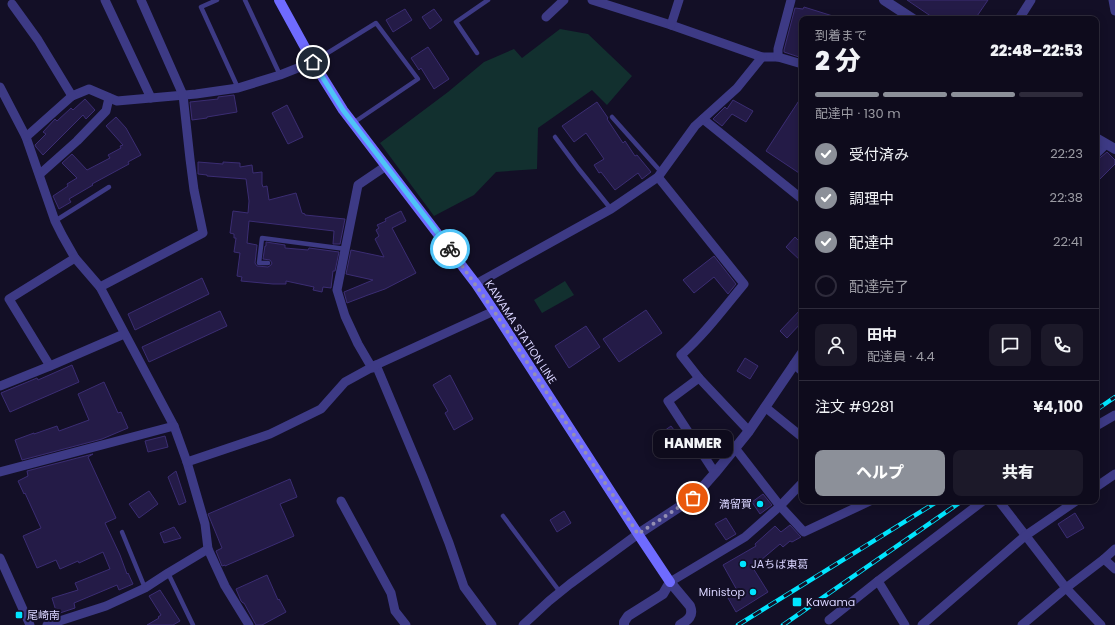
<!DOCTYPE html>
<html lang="ja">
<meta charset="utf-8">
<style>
body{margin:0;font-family:Poppins,"Noto Sans JP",sans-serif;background:#1c1929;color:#f1f3f6;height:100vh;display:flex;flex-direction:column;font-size:15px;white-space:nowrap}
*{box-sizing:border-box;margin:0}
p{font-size:13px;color:#9b9ba3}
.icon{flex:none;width:22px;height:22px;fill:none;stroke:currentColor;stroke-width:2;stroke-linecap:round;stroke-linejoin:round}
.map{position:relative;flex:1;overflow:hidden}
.drawer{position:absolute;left:799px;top:16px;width:300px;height:488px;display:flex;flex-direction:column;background:#0e0b1c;border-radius:8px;box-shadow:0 2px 10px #0003,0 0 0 1px #2e2b3b}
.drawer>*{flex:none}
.pin{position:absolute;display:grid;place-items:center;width:34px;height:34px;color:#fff;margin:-17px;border:2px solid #fff;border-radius:50%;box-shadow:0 1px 4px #0007}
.courier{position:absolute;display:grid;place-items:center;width:40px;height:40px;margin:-20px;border:3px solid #4fc3f7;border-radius:50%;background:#fff;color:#222;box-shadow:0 1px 5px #0007}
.bubble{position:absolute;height:28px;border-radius:8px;background:#0e0b1c;box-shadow:0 2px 10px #0003,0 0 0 1px #2e2b3b;font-size:13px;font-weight:800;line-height:28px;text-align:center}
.overview em{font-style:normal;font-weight:800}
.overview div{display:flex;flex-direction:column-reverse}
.overview{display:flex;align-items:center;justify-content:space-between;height:68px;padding:0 16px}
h1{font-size:26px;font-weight:800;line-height:30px}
.bar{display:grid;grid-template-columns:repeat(4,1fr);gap:6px 4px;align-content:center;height:48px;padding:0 16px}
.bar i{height:5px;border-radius:3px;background:#2e2b3b}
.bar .selected{background:#8c9099}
.bar p{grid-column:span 4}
.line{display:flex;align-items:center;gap:10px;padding:0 16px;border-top:1px solid #2e2b3b}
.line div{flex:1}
.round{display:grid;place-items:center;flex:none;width:42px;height:42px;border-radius:8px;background:#1c1929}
ol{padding:0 16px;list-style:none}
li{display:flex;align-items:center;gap:12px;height:44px}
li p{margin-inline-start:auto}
li .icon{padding:4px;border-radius:50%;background:#8c9099;color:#fff;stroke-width:4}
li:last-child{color:#9b9ba3}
li i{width:22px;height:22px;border:2px solid #2e2b3b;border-radius:50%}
.cta{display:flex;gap:8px;margin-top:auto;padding:8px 16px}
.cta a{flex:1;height:46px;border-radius:8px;background:#8c9099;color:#fff;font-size:16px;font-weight:800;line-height:46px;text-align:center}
.cta a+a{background:#1c1929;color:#f1f3f6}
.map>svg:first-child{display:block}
.green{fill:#12302f}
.building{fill:#241b47;stroke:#3b2d73}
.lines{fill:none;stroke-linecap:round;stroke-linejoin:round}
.service{stroke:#3d3a85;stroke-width:4.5}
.minor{stroke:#3d3a85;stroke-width:9}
.tertiary{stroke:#3d3a85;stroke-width:10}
.secondary{stroke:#6f6bff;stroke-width:10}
.rail-casing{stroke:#00e5ff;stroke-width:4.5}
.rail{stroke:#130f26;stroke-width:3;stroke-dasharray:9;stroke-linecap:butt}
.done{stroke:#948fb3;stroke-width:4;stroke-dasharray:0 7.2}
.route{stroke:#4fc3f7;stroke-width:5}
.poi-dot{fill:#00e5ff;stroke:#130f26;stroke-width:1.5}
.labels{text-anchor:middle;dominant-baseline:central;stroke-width:4;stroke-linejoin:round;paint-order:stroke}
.street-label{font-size:11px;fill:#d9d4ff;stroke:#130f26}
.poi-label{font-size:11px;fill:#d9d4ff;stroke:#130f26;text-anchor:start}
</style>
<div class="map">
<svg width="1115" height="625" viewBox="0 0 1115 625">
<rect width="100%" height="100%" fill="#130f26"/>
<!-- green -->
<g class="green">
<polygon points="560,29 588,34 632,76 607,105 592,90 538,128 537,169 496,172 474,195 434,216 380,143 448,92 484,62 514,49 522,58"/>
<polygon points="565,281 574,295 542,313 534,300"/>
</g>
<!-- building -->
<g class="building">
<polygon points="907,0 988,0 975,19 935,19"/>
<polygon points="804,7 836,17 835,19 802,19 802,58 784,52 784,50 795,8 803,9"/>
<polygon points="405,9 412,20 393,32 386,20"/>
<polygon points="434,9 442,20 430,29 422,17"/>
<polygon points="428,47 449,79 434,89 421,68 419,70 411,58"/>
<polygon points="234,95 237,112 207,117 207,118 192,120 190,102 218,99 218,97"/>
<polygon points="802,96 802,175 766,151"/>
<polygon points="85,99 95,110 86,119 83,115 43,155 36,147 35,145 46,134 43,132 55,119 57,121 71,108 73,110"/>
<polygon points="733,100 753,111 746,122 732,114 722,126 713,119 725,107 727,109"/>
<polygon points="597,102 608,118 607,119 623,143 625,141 635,156 637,155 651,172 642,179 638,173 615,190 601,172 599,173 594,165 604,159 586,133 574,142 562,126"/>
<polygon points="287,105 303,137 288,144 272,113"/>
<polygon points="116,117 126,128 141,155 128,162 129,164 92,184 93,185 69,199 71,202 59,209 53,196 68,186 67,184 77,178 62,163 72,154 87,170 110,158 108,155 121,148 120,146 123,145 106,126"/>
<polygon points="1107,152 1115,160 1115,164 1096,183 1096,161"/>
<polygon points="198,162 223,164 223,162 240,163 240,167 252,165 253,173 262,172 262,184 263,187 267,186 269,200 296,193 302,213 305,214 305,215 345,219 340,244 333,244 334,231 249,221 247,243 257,245 255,263 257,266 268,267 271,265 272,263 270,260 263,259 265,246 266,246 266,242 285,245 285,248 308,250 309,248 339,252 335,271 333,271 331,288 323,287 322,292 313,290 314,287 286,281 286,284 273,284 241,281 242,277 237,276 240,253 234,252 236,238 234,238 234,234 230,233 233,211 248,213 249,201 246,179 207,176 207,175 198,174"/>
<polygon points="401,211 406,221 392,228 416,273 385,289 368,295 347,303 344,292 373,280 346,274 351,250 384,257 375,239 379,236 376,230 379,228 377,225 386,221 385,219"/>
<polygon points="795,237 802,244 802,262 786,247"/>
<polygon points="714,256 736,284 728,294 714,277 694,293 683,280"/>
<polygon points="202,278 209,294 135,330 128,314"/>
<polygon points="802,308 802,322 787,338 780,331"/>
<polygon points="646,310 662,333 619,362 603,339"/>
<polygon points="220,311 227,326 149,362 142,347"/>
<polygon points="586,326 600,347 569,368 555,346"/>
<polygon points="745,358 758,366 750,379 737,371"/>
<polygon points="72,365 79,382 10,412 1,393 37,378 38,380"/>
<polygon points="450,375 473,419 454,430 445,413 448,411 433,385"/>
<polygon points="104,382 118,413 121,412 128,428 102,439 22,460 15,440 34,433 34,434 57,426 59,431 89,420 78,394"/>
<polygon points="671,426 681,439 664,451 654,438"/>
<polygon points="165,436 168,447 148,452 145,441"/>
<polygon points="93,454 88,457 116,518 105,523 120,555 127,574 128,573 133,584 119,590 117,585 74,603 75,608 57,614 52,598 78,590 75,583 110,569 103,552 79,563 78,561 60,569 56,560 37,568 23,536 41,528 25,493 24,494 18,481 28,476 27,471"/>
<polygon points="176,471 186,502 179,505 168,477"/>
<polygon points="290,479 297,497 280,504 294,536 225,566 225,565 222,566 216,551 222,548 208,514"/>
<polygon points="149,491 158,504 139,518 129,504"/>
<polygon points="763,494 772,505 760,514 752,502"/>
<polygon points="564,511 571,523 557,532 550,520"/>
<polygon points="1075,513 1084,528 1067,538 1058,524"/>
<polygon points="726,518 736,534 726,540 715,524"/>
<polygon points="790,525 801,537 792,542 790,541 783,547 780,544 761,560 763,563 753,568 768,592 736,612 728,598 738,592 723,565 756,546 755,544 775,526 781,532"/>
<polygon points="174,527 181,538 164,543 160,533"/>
<polygon points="267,575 278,600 279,599 286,612 262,625 256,625 244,603 243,603 241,601 236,589"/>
<polygon points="160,590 180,621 173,625 147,625 159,618 158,617 161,615 149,596"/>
</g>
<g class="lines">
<!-- service -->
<g class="service">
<polyline points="217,0 201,7 238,88"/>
<polyline points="245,0 280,75"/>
<polyline points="477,53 456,22 488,0"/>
<polyline points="313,62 376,23 418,79 353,123"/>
<polyline points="612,117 662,173"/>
<polyline points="555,137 578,168 611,209"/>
<polyline points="55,221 109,187"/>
<polyline points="268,263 259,263 262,238 346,249"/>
<polyline points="503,516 560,592"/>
<polyline points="122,532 145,588"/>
<polyline points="168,573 193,625"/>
</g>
<!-- minor -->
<g class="minor">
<polyline points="105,0 151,98"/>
<polyline points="592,0 671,25 762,57 778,57 802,64"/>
<polyline points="1113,0 1115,11"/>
<polyline points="12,4 38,40 72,96 89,89 117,101 196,94 238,88 280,75 313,62"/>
<polyline points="546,17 564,0"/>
<polyline points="1019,19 1031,0"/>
<polyline points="671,25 679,0"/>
<polyline points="778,57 778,49 791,0"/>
<polyline points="0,87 26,137 55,221 62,235 75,258 100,287 174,426 187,462 205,524 208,549 225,586 249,625"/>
<polyline points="703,119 802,199"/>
<polyline points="26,137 72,96"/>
<polyline points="1096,154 1106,144"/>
<polyline points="40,174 77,141 106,111 109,98"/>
<path d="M658,177l86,107c-20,24 -39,50 -63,71l18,23 50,53"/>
<polyline points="476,284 611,209 658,177 695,126 737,88 762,57"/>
<polyline points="100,287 203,233 194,190 190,159 183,95 141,0"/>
<polyline points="794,364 802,371"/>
<polyline points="376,365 423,477 449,543 464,587 492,625"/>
<polyline points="50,366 9,299 75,258"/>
<polyline points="372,368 358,344 345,316 337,290 358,185 386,166"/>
<polyline points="699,378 668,401 715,473"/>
<polyline points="0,386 50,366 124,334"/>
<polyline points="765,407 802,437"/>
<polyline points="1096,426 1115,415"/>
<polyline points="735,448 780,506 804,532 870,501"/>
<polyline points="187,462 270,434 321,409 345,382 376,365 494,311"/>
<polyline points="0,472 174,426"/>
<polyline points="1096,487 1115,474"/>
<polyline points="341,501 391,593 395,611 406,625"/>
<polyline points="999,501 1066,588 1101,625"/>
<polyline points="0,558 30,625"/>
<polyline points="1104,559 1115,569"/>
<polyline points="670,582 745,537 780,506 802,483"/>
<polyline points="829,620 878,581"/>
<polyline points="47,625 106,606 145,588 168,573 208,549"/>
<polyline points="523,625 549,601 570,584 638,534"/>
<polyline points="905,625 878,581 983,501"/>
<polyline points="922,625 1025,536 1076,501"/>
<polyline points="1022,625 1066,588 1104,559 1115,549"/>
</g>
<!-- tertiary -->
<g class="tertiary">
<polyline points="884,0 913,19"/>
<polyline points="1096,138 1115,149"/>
<polyline points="638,534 693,498 715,473 749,431 802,353"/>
<path d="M624,625v-3l4,-6 35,-22 7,-12 20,24c4,10 -2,14 -10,19"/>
</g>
<!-- secondary -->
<polyline class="secondary" points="279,0 313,62 343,110 476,284 494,311 638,534 670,582"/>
<!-- rail casing -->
<g class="rail-casing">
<g id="rail">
<polyline points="1096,410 1115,397"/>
<polyline points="738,625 938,501"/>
<polyline points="783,625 962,501"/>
</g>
</g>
<!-- rail -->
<use href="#rail" class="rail"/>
</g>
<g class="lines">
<!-- done -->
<polyline class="done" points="450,249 494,311 638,534 693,498"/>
<!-- route -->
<polyline class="route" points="313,62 343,110 450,249"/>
</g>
<!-- markers -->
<g class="poi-dot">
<circle cx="760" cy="504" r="4"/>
<circle cx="743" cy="564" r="4"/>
<circle cx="753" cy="592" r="4"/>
<rect x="792" y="597" width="10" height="10" rx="2"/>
<rect x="15" y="611" width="8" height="8" rx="2"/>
</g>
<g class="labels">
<!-- street labels -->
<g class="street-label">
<text transform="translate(521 332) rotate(57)">KAWAMA STATION LINE</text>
</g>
<!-- poi labels -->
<g class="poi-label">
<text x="752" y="504" text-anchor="end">満留賀</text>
<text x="751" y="564">JAちば東葛</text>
<text x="745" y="592" text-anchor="end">Ministop</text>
<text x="806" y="602">Kawama</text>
<text x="27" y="615">尾崎南</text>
</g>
</g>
</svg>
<div class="pin" style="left:693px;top:498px;background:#ea580c"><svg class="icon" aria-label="bag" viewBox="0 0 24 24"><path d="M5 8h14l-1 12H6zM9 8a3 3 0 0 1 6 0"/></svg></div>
<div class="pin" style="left:313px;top:62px;background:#1f2937"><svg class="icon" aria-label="home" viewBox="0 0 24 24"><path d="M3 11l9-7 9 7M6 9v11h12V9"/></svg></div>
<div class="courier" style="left:450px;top:249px"><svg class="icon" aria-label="bike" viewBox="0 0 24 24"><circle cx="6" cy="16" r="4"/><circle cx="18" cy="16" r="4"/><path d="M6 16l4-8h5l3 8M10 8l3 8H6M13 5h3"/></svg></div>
<div class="bubble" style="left:653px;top:430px;width:80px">HANMER</div>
<section class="drawer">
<div class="overview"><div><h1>2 分</h1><p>到着まで</p></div><em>22:48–22:53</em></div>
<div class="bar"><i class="selected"></i><i class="selected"></i><i class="selected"></i><i></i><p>配達中 · 130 m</p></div>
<ol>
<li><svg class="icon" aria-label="check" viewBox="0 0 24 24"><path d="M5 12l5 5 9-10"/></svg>受付済み<p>22:23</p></li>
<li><svg class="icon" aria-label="check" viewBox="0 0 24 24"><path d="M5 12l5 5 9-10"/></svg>調理中<p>22:38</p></li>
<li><svg class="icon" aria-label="check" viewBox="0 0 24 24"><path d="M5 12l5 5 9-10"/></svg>配達中<p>22:41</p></li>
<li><i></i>配達完了</li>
</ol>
<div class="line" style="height:72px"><a class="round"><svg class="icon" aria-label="person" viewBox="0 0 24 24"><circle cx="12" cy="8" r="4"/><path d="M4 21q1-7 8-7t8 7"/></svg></a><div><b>田中</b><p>配達員 · 4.4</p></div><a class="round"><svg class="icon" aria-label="chat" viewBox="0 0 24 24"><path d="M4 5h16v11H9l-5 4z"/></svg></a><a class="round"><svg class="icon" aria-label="phone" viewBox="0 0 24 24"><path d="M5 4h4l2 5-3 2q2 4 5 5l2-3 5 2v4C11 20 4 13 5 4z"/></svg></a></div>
<div class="line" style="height:52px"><div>注文 #9281</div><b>¥4,100</b></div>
<div class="cta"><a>ヘルプ</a><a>共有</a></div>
</section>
</div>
